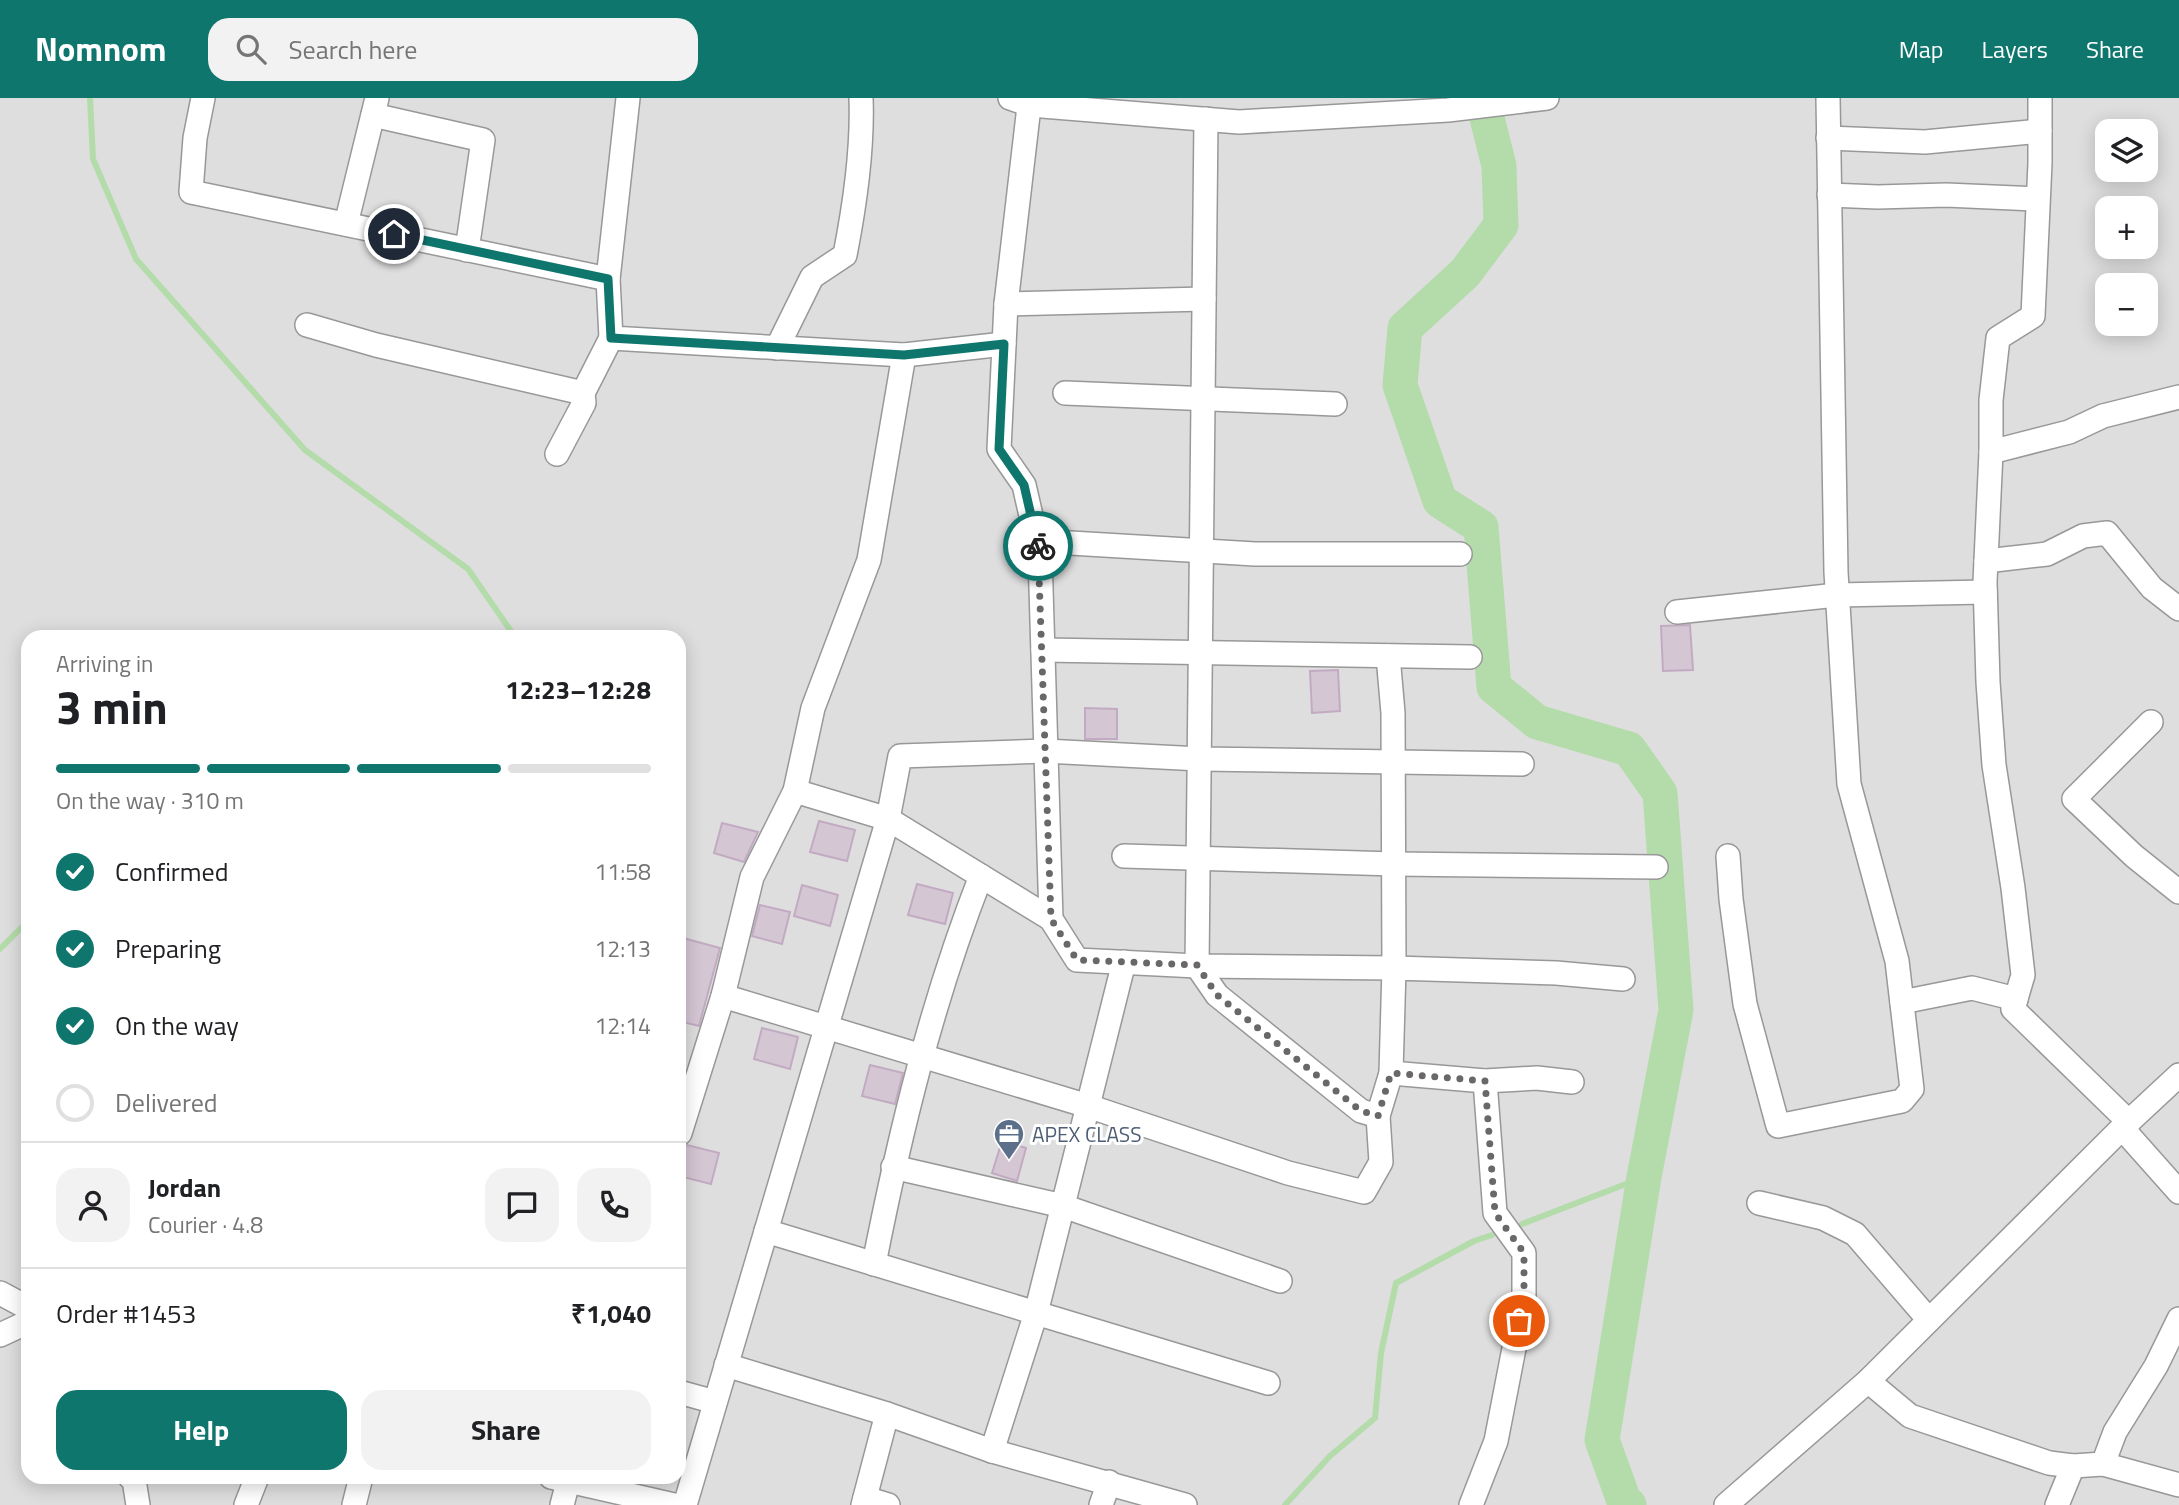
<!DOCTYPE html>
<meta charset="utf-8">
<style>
body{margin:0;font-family:"Titillium Web",sans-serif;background:#f2f2f2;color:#202124;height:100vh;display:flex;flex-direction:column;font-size:26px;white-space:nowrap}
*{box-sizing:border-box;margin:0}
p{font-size:23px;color:#757577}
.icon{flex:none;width:38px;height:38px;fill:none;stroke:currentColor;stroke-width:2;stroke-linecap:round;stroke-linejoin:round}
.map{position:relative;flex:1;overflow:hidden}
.drawer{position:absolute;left:21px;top:532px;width:665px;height:854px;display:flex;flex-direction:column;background:#fff;border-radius:21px;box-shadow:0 4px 18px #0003}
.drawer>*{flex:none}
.controls{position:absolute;left:2095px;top:21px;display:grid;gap:14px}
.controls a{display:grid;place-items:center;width:63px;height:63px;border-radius:14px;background:#fff;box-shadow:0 4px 18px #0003;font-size:35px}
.pin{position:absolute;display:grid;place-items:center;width:60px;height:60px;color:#fff;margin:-30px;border:4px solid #fff;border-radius:50%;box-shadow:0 2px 7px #0007}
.courier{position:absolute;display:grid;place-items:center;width:70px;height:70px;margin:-35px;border:5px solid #0f766e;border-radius:50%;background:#fff;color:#222;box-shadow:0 2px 9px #0007}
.headline em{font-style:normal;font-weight:700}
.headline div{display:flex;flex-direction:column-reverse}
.headline{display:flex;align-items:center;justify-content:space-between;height:119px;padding:0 35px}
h1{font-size:46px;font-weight:700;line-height:52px}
.bar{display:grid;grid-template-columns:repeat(4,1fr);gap:10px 7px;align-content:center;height:84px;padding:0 35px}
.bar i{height:9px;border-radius:5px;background:#e0e0e0}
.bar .selected{background:#0f766e}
.bar p{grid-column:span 4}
.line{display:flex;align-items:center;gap:18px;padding:0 35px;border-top:2px solid #e0e0e0}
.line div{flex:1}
.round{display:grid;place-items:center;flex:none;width:74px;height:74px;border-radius:21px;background:#f2f2f2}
ol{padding:0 35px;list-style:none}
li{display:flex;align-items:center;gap:21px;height:77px}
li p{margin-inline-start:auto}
li .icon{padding:7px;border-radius:50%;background:#0f766e;color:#fff;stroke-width:4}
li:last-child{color:#757577}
li i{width:38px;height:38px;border:4px solid #e0e0e0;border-radius:50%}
.button{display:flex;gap:14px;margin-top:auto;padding:14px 35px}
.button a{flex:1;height:80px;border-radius:21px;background:#0f766e;color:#fff;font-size:28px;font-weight:700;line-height:80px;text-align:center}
.button a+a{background:#f2f2f2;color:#202124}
header{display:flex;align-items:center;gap:42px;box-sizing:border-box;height:98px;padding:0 35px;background:#0f766e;color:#fff}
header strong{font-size:33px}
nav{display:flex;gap:38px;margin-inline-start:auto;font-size:24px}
.search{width:490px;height:63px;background:#f2f2f2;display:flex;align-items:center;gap:18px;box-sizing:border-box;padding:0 24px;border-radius:21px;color:#757577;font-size:26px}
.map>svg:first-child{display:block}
.residential{fill:#dfdedf;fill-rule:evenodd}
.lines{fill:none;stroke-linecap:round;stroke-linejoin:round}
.stream{stroke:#b4dcab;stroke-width:6}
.river{stroke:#b4dcab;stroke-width:35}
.building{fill:#d4c6d3;stroke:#c2abc2;stroke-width:2}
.minor-casing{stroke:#989898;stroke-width:26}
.minor{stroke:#fff;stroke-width:23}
.done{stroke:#6a6769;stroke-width:7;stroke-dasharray:0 12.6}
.route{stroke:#0f766e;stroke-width:9}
.labels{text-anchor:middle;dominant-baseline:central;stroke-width:6;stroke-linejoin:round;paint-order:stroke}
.service-label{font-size:21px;fill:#4e5e75;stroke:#fff;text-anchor:start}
</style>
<header>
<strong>Nomnom</strong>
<div class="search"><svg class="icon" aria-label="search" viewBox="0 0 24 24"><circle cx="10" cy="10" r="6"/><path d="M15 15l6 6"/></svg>Search here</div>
<nav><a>Map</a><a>Layers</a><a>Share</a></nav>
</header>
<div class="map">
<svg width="2179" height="1407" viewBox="0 0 2179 1407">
<rect width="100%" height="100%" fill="#f1e8ef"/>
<!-- residential -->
<path class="residential" d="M0,0h2179v1407h-2179zM2107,33h39v39h-39zM2107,110h39v39h-39zM2107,187h39v39h-39zM28,539h651v840h-651z"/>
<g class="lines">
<!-- stream -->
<g class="stream">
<polyline points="90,0 93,61 136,161 305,352 468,471 515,539"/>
<polyline points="0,851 28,823"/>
<polyline points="1522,1126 1644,1079"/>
<polyline points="1285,1407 1330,1358 1375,1320 1381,1255 1396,1185 1474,1143 1492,1137"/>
</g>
<!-- river -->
<polyline class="river" points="1482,0 1499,68 1501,127 1465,175 1405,230 1400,287 1440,403 1481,429 1494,589 1537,624 1629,651 1660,695 1676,912 1644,1079 1602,1342 1624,1403 1629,1407"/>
</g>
<!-- building -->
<g class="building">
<polygon points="1690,527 1693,572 1663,573 1661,528"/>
<polygon points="1338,572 1340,613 1312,615 1310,573"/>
<polygon points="1085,610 1117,611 1117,641 1085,641"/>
<polygon points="819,723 855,732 847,763 810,754"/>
<polygon points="722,725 758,734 744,764 714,755"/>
<polygon points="917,786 953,795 945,826 908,817"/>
<polygon points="802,787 838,797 830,828 794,818"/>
<polygon points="760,807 790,814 782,846 752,838"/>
<polygon points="683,840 720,850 699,928 679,923 679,857"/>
<polygon points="762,930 798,939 790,971 754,961"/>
<polygon points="870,967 903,975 895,1006 862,998"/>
<polygon points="1002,1043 1026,1050 1017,1083 992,1075"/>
<polygon points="687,1047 719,1055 711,1086 679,1078 679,1058 681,1049"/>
</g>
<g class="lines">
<!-- minor casing -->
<g class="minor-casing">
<g id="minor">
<polyline points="203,0 195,40 191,94 608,181 628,0"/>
<polyline points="1010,0 1030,7 1239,24 1448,12 1547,0"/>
<polyline points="1030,0 1006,206 999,351 1024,387 1040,457 1051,821 1077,862 1197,868 1394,870 1393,615 1388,558"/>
<polyline points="2040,0 2040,65 2033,218 1998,240 1991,302 1991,354 1985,484 1988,584 1994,667 2013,790 2023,877 2013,911 2129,1024"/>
<polyline points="373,17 483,42 467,152"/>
<polyline points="1206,21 1197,868 1217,897 1361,1013 1378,1018"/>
<polyline points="1828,40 1925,44 2040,33"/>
<polyline points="1829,97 1878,99 1946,97 2037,101"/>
<polyline points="346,126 377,0"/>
<polyline points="608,181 611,240 904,257 1004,246"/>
<polyline points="1006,206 1204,201"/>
<polyline points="307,227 376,247 583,295"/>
<path d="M777,250l35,-71 33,-22c10,-51 18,-105 16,-157"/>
<polyline points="904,257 869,462 813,610 795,693 752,779 723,898 1088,1008 1288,1075 1364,1094 1381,1064 1378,1018 1391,975 1394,870 1556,875 1623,881"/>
<polyline points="1065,295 1335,306"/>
<polyline points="1991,354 2069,334 2103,318 2179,299"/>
<polyline points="557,356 584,305 583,295 611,240"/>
<polyline points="1037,443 1255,456 1460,456"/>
<polyline points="1986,463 2047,456 2083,438 2107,435 2152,490 2179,511"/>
<polyline points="1677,514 1837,497 1985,494"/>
<polyline points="1043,552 1470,559"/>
<polyline points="2151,624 2074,701 2134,758 2179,794"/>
<polyline points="795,693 888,721 900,658 1045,653 1200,661 1522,666"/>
<polyline points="1124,758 1394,766 1656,769"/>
<polyline points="1728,758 1731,801 1745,906 1778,1028 1902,1003 1912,991 1897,863 1849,686 1836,474 1828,0"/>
<polyline points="1902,904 1972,890 2016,901"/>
<polyline points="1391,975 1485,983 1537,980 1572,984"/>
<polyline points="2122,1030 2179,1094"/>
<polyline points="680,1035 723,898"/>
<polyline points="893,1069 1063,1108 1280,1183"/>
<polyline points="1759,1105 1823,1120 1855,1136 1929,1222"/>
<polyline points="766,1133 1036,1215 1124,864"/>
<path d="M874,1166c26,-132 58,-263 107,-388"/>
<polyline points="0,1195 28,1210"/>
<polyline points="0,1237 28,1224"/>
<polyline points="726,1267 887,1316 992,1353 1185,1407"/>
<polyline points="1868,1283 1910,1318 2049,1365 2073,1368 2103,1366 2179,1387"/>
<polyline points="679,1294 715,1304"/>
<polyline points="992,1353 1036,1215 1268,1285"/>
<polyline points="2103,1366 2115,1334 2156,1268 2179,1221"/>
<polyline points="130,1379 134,1382 138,1407"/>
<polyline points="551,1379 674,1407"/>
<polyline points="865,1400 888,1407"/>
<polyline points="246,1407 257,1379"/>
<polyline points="354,1407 361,1379"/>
<polyline points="562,1407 568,1384"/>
<polyline points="685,1407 888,721 1051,821"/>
<polyline points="863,1407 887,1316"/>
<polyline points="1101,1407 1109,1384"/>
<polyline points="1471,1407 1496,1343 1524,1199 1524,1155 1495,1115 1485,983"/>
<polyline points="1726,1407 1868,1283 2122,1030 2179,977"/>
<polyline points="2057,1407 2073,1368"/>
</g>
</g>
<!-- minor -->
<use href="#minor" class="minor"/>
</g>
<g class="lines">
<!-- done -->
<polyline class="done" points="1038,448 1051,821 1077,862 1197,867 1217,897 1361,1013 1378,1018 1391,975 1485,983 1495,1115 1524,1155 1524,1199 1519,1223"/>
<!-- route -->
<polyline class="route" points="394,136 608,181 611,240 904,257 1004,246 999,351 1024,387 1038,448"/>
</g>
<!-- icons -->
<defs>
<g id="office-pin" transform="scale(1.575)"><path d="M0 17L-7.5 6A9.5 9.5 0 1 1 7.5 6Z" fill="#5c6f8a" stroke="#fff"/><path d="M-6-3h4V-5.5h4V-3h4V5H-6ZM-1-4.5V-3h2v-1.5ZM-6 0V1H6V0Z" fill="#fff"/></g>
</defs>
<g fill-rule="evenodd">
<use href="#office-pin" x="1009" y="1036"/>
</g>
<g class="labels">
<!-- service labels -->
<g class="service-label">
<text x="1032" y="1036">APEX CLASS</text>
</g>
</g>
</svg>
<div class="controls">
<a><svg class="icon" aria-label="layers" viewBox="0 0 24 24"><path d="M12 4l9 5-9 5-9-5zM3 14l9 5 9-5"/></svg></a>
<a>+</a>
<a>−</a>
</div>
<div class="pin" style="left:1519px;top:1223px;background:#ea580c"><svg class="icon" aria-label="bag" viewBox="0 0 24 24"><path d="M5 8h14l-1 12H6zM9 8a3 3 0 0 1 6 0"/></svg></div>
<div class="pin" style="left:394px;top:136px;background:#1f2937"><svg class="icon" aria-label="home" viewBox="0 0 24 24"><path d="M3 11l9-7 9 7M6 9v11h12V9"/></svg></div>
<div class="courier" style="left:1038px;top:448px"><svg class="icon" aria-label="bike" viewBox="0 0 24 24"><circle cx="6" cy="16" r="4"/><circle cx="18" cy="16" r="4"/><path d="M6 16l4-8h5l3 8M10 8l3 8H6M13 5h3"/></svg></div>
<section class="drawer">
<div class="headline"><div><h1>3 min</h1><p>Arriving in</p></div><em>12:23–12:28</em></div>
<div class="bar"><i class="selected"></i><i class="selected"></i><i class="selected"></i><i></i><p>On the way · 310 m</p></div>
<ol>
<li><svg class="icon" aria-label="check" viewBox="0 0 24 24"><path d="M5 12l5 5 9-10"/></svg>Confirmed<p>11:58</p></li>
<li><svg class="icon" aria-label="check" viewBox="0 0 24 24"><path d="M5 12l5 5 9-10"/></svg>Preparing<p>12:13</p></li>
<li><svg class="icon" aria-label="check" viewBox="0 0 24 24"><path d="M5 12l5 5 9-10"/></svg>On the way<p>12:14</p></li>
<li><i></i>Delivered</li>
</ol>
<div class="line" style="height:126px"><a class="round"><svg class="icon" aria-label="person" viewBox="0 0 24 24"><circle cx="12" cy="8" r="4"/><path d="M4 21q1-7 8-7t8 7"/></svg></a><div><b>Jordan</b><p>Courier · 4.8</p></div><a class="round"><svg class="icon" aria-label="chat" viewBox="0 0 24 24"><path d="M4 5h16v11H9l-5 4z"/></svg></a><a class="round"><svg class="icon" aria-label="phone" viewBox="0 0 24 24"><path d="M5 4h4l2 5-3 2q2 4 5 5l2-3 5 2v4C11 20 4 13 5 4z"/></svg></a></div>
<div class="line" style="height:91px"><div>Order #1453</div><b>₹1,040</b></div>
<div class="button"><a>Help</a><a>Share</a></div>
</section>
</div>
